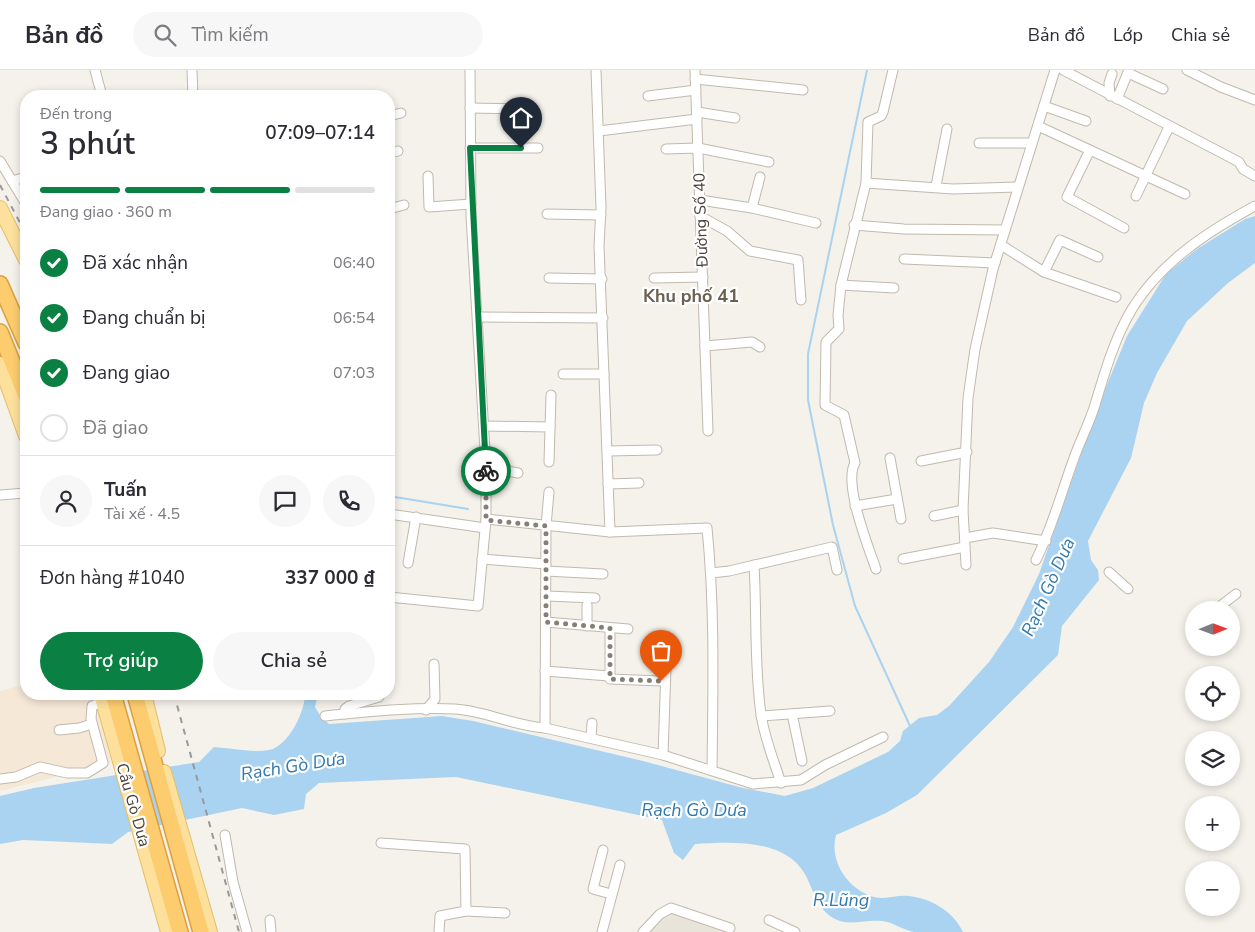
<!DOCTYPE html>
<html lang="vi">
<meta charset="utf-8">
<style>
body{margin:0;font-family:"Nunito Sans",sans-serif;background:#f7f7f7;color:#2b2b33;height:100vh;display:flex;flex-direction:column;font-size:19px;white-space:nowrap}
*{box-sizing:border-box;margin:0}
p{font-size:16px;color:#7c7c81}
.icon{flex:none;width:28px;height:28px;fill:none;stroke:currentColor;stroke-width:2;stroke-linecap:round;stroke-linejoin:round}
.map{position:relative;flex:1;overflow:hidden}
.side{position:absolute;left:20px;top:20px;width:375px;height:610px;display:flex;flex-direction:column;background:#fff;border-radius:20px;box-shadow:0 2px 8px #0003}
.side>*{flex:none}
.needle{width:32px;rotate:89deg}
.buttons{position:absolute;left:1185px;top:531px;display:grid;gap:10px}
.buttons a{display:grid;place-items:center;width:55px;height:55px;border-radius:50%;background:#fff;box-shadow:0 2px 8px #0003;font-size:25px}
.pin{position:absolute;display:grid;place-items:center;width:42px;height:42px;color:#fff;margin:-51px -21px;border-radius:50% 50% 50% 0;rotate:-45deg;box-shadow:0 0 5px #0007}
.pin .icon{rotate:45deg}
.courier{position:absolute;display:grid;place-items:center;width:50px;height:50px;margin:-25px;border:4px solid #0b8043;border-radius:50%;background:#fff;color:#222;box-shadow:0 1px 6px #0007}
.head em{font-style:normal;font-weight:600}
.head div{display:flex;flex-direction:column-reverse}
.head{display:flex;align-items:center;justify-content:space-between;height:85px;padding:0 20px}
h1{font-size:32px;font-weight:600;line-height:38px}
.bar{display:grid;grid-template-columns:repeat(4,1fr);gap:8px 5px;align-content:center;height:60px;padding:0 20px}
.bar i{height:6px;border-radius:4px;background:#e1e1e2}
.bar .on{background:#0b8043}
.bar p{grid-column:span 4}
.line{display:flex;align-items:center;gap:12px;padding:0 20px;border-top:1px solid #e1e1e2}
.line div{flex:1}
.round{display:grid;place-items:center;flex:none;width:52px;height:52px;border-radius:26px;background:#f7f7f7}
ol{padding:0 20px;list-style:none}
li{display:flex;align-items:center;gap:15px;height:55px}
li p{margin-inline-start:auto}
li .icon{padding:5px;border-radius:50%;background:#0b8043;color:#fff;stroke-width:4}
li:last-child{color:#7c7c81}
li i{width:28px;height:28px;border:2px solid #e1e1e2;border-radius:50%}
.primary-button{display:flex;gap:10px;margin-top:auto;padding:10px 20px}
.primary-button a{flex:1;height:58px;border-radius:30px;background:#0b8043;color:#fff;font-size:20px;font-weight:600;line-height:58px;text-align:center}
.primary-button a+a{background:#f7f7f7;color:#2b2b33}
header{display:flex;align-items:center;gap:30px;box-sizing:border-box;height:70px;padding:0 25px;background:#fff;border-bottom:1px solid #e1e1e2}
header strong{font-size:24px}
nav{display:flex;gap:28px;margin-inline-start:auto;font-size:18px}
.search{width:350px;height:45px;background:#f7f7f7;display:flex;align-items:center;gap:12px;box-sizing:border-box;padding:0 18px;border-radius:28px;color:#7c7c81;font-size:19px}
.map>svg:first-child{display:block}
.residential{fill:#e9e4d9}
.commercial{fill:#f6e8d7}
.water{fill:#a9d3f0}
.lines{fill:none;stroke-linecap:round;stroke-linejoin:round}
.stream{stroke:#a9d3f0;stroke-width:2}
.street-casing{stroke:#c1b9ad;stroke-width:11}
.primary-casing{stroke:#e3be6b;stroke-width:16}
.highway-casing{stroke:#dca13e;stroke-width:18}
.street{stroke:#fff;stroke-width:9}
.primary{stroke:#fde09c;stroke-width:14}
.highway{stroke:#fccc6f;stroke-width:15}
.rail{stroke:#999;stroke-width:2;stroke-dasharray:6 6;stroke-linecap:butt}
.done{stroke:#858077;stroke-width:5;stroke-dasharray:0 9}
.route{stroke:#0b8043;stroke-width:6}
.labels{text-anchor:middle;dominant-baseline:central;stroke-width:4.5;stroke-linejoin:round;paint-order:stroke}
.street-label{font-size:16px;fill:#494238;stroke:#fff}
.neighbourhood-label{font-size:18px;font-weight:bold;fill:#6c6050;stroke:#fff}
.water-label{font-size:18px;font-style:italic;fill:#3079ad;stroke:#fff}
</style>
<header>
<strong>Bản đồ</strong>
<div class="search"><svg class="icon" aria-label="search" viewBox="0 0 24 24"><circle cx="10" cy="10" r="6"/><path d="M15 15l6 6"/></svg>Tìm kiếm</div>
<nav><a>Bản đồ</a><a>Lớp</a><a>Chia sẻ</a></nav>
</header>
<div class="map">
<svg width="1255" height="862" viewBox="0 0 1255 862">
<rect width="100%" height="100%" fill="#f5f2eb"/>
<!-- residential -->
<polygon class="residential" points="667,841 733,862 645,862"/>
<!-- commercial -->
<polygon class="commercial" points="26,614 26,624 95,624 111,693 0,721 0,621"/>
<!-- water -->
<path class="water" d="M1255,146v47l-27,20 -41,38 -30,52 -13,30 -13,55 -43,83 3,19 7,10 1,10 -37,46 -4,29 -141,140 -31,18 -50,22c-7,26 11,54 38,62 12,3 22,-2 34,-1 23,2 45,15 55,36 -16,0 -34,0 -49,0 -11,-2 -21,-10 -32,-11 -17,-2 -34,6 -49,-3 -14,-8 -19,-25 -26,-40 -19,-40 -74,-36 -112,-34l-12,16 -9,-7 -12,-33 -206,-43 -137,6 -13,11 -2,15 -30,6 -32,-7 -114,24 -16,12 -89,-4 -23,4v-48l34,-8 165,-26 15,-15c17,1 38,6 55,3 20,-4 36,-39 36,-56h13l-3,13 6,10 8,7 113,-8 31,5 170,40 100,27 42,8 28,-8 75,-36 12,-11 3,-10 16,-13 18,-3 12,-9 40,-44 24,-35 26,-53 58,-165 30,-73 39,-62 31,-25 48,-30z"/>
<g class="lines">
<!-- stream -->
<g class="stream">
<polyline points="867,0 808,284 808,330 833,455 855,536 910,656"/>
<polyline points="389,426 468,439"/>
</g>
<!-- street casing -->
<g class="street-casing">
<g id="street">
<polyline points="95,0 102,26"/>
<polyline points="596,0 601,138 599,176 610,462"/>
<polyline points="695,0 708,361"/>
<polyline points="1063,0 1239,92 1243,99 1255,106"/>
<polyline points="1187,0 1221,17 1255,30"/>
<polyline points="192,1 193,26"/>
<polyline points="1128,3 1163,19"/>
<polyline points="695,9 803,20"/>
<polyline points="648,26 696,20"/>
<polyline points="1110,26 1109,13 1112,4"/>
<polyline points="1117,29 1129,0"/>
<polyline points="1044,36 1086,51"/>
<polyline points="470,38 523,39"/>
<polyline points="697,42 735,48"/>
<polyline points="389,46 401,43"/>
<polyline points="1038,56 1185,124"/>
<polyline points="599,61 697,49"/>
<polyline points="979,73 1032,73"/>
<polyline points="470,78 538,78"/>
<polyline points="666,79 698,78 769,92"/>
<polyline points="1090,80 1067,127 1124,158"/>
<polyline points="389,83 398,81"/>
<polyline points="0,91 26,134"/>
<polyline points="428,106 429,137 471,134"/>
<polyline points="12,111 26,107"/>
<polyline points="866,113 953,119 1017,117"/>
<polyline points="936,116 947,59"/>
<polyline points="1136,126 1169,57"/>
<polyline points="700,130 752,138 816,153"/>
<polyline points="752,138 760,107"/>
<polyline points="389,139 404,135"/>
<polyline points="547,144 601,145"/>
<polyline points="700,146 727,161 750,181 798,190 801,230"/>
<polyline points="854,155 904,159 1005,160"/>
<polyline points="1001,175 1044,202 1116,227"/>
<polyline points="904,189 995,193"/>
<polyline points="1044,202 1060,170 1098,187"/>
<polyline points="549,208 602,209"/>
<polyline points="654,208 703,207"/>
<polyline points="841,215 894,218"/>
<polyline points="478,247 603,248"/>
<polyline points="705,276 752,272 760,277"/>
<polyline points="563,304 604,304"/>
<polyline points="485,356 550,357"/>
<polyline points="607,381 657,380"/>
<polyline points="890,388 901,449"/>
<polyline points="921,391 967,382"/>
<polyline points="549,392 551,325"/>
<polyline points="486,397 518,403"/>
<polyline points="608,414 639,413"/>
<polyline points="0,425 26,423"/>
<polyline points="855,436 897,429"/>
<polyline points="389,444 485,458"/>
<polyline points="934,446 963,440"/>
<path d="M486,449l124,13 97,-4c8,80 6,161 5,242"/>
<polyline points="965,468 993,463 1046,471"/>
<polyline points="482,489 546,494"/>
<polyline points="903,489 965,477"/>
<path d="M1036,490c16,-32 25,-66 37,-99 6,-18 15,-35 21,-53 10,-33 20,-69 38,-99 29,-47 75,-77 123,-103"/>
<polyline points="408,493 416,447"/>
<path d="M754,495c3,49 0,101 7,149 3,23 13,47 20,69"/>
<polyline points="966,495 963,440 968,328 975,279 993,199 1055,0"/>
<path d="M876,499c-8,-23 -33,-86 -21,-106l-11,-48 -19,-10 1,-63 13,-13 -1,-14 3,-30 25,-102 2,-61 13,-6 2,-4 10,-42"/>
<polyline points="546,501 603,504"/>
<polyline points="1109,502 1128,519"/>
<polyline points="711,503 729,501 832,477 837,500"/>
<polyline points="547,526 595,528"/>
<polyline points="389,527 478,536 486,449 486,397 471,146 470,0"/>
<polyline points="587,535 587,556"/>
<polyline points="1215,540 1236,524"/>
<polyline points="546,552 628,559"/>
<polyline points="1192,553 1194,551"/>
<polyline points="610,558 610,609 661,611"/>
<polyline points="545,601 609,606"/>
<polyline points="426,640 435,629 434,594"/>
<polyline points="345,644 345,639 349,636 379,627"/>
<polyline points="792,644 802,691"/>
<path d="M325,646c42,-4 87,-9 130,-7 31,2 59,17 90,19l118,27 90,29 48,-4 24,-15 58,-28"/>
<polyline points="761,646 830,641"/>
<polyline points="545,658 546,456 549,422"/>
<polyline points="59,660 79,658 92,654"/>
<polyline points="591,668 592,653"/>
<polyline points="663,685 667,569"/>
<polyline points="0,709 16,707 40,697 67,703 87,703 103,693 91,649 92,636 103,632"/>
<polyline points="225,765 233,812 247,862"/>
<polyline points="381,773 465,779 466,841 440,846 439,862"/>
<polyline points="603,780 593,819 611,824"/>
<polyline points="466,841 505,843"/>
<polyline points="270,850 271,862"/>
<polyline points="769,850 795,862"/>
<polyline points="602,862 620,795"/>
<polyline points="643,862 660,844 671,838 730,858"/>
</g>
</g>
<!-- primary casing -->
<g class="primary-casing">
<g id="primary">
<polyline points="0,138 26,190"/>
<polyline points="0,294 26,366"/>
<polyline points="101,624 168,862"/>
<polyline points="144,624 158,681"/>
<polyline points="164,702 210,862"/>
</g>
</g>
<!-- highway casing -->
<g class="highway-casing">
<g id="highway">
<polyline points="0,214 26,273"/>
<polyline points="0,262 26,326"/>
<polyline points="113,624 180,862"/>
<polyline points="135,624 201,862"/>
</g>
</g>
<!-- street -->
<use href="#street" class="street"/>
<!-- primary -->
<use href="#primary" class="primary"/>
<!-- highway -->
<use href="#highway" class="highway"/>
<!-- rail -->
<g class="rail">
<polyline points="0,115 26,164"/>
<polyline points="174,624 239,862"/>
</g>
</g>
<g class="lines">
<!-- done -->
<polyline class="done" points="486,401 486,450 546,456 546,552 610,558 610,609 661,611"/>
<!-- route -->
<polyline class="route" points="486,401 470,78 521,78"/>
</g>
<g class="labels">
<!-- street labels -->
<g class="street-label">
<text transform="translate(701 150) rotate(-92)">Đường Số 40</text>
<text transform="translate(133 735) rotate(74)">Cầu Gò Dưa</text>
</g>
<!-- neighbourhood labels -->
<g class="neighbourhood-label">
<text x="691" y="226">Khu phố 41</text>
</g>
<!-- water labels -->
<g class="water-label">
<text transform="translate(1048 517) rotate(-66)">Rạch Gò Dưa</text>
<text transform="translate(293 696) rotate(-9)">Rạch Gò Dưa</text>
<text x="694" y="740">Rạch Gò Dưa</text>
<text x="841" y="830">R.Lũng</text>
</g>
</g>
</svg>
<div class="buttons">
<a><svg class="needle" viewBox="-14 -14 28 28"><path d="M0-13l5 13h-10z" fill="#e53935"/><path d="M0 13l5-13h-10z" fill="#7c7c81"/></svg></a>
<a><svg class="icon" aria-label="locate" viewBox="0 0 24 24"><circle cx="12" cy="12" r="6"/><path d="M12 2v4M12 18v4M2 12h4M18 12h4"/></svg></a>
<a><svg class="icon" aria-label="layers" viewBox="0 0 24 24"><path d="M12 4l9 5-9 5-9-5zM3 14l9 5 9-5"/></svg></a>
<a>+</a>
<a>−</a>
</div>
<div class="pin" style="left:661px;top:611px;background:#ea580c"><svg class="icon" aria-label="bag" viewBox="0 0 24 24"><path d="M5 8h14l-1 12H6zM9 8a3 3 0 0 1 6 0"/></svg></div>
<div class="pin" style="left:521px;top:78px;background:#1f2937"><svg class="icon" aria-label="home" viewBox="0 0 24 24"><path d="M3 11l9-7 9 7M6 9v11h12V9"/></svg></div>
<div class="courier" style="left:486px;top:401px"><svg class="icon" aria-label="bike" viewBox="0 0 24 24"><circle cx="6" cy="16" r="4"/><circle cx="18" cy="16" r="4"/><path d="M6 16l4-8h5l3 8M10 8l3 8H6M13 5h3"/></svg></div>
<section class="side">
<div class="head"><div><h1>3 phút</h1><p>Đến trong</p></div><em>07:09–07:14</em></div>
<div class="bar"><i class="on"></i><i class="on"></i><i class="on"></i><i></i><p>Đang giao · 360 m</p></div>
<ol>
<li><svg class="icon" aria-label="check" viewBox="0 0 24 24"><path d="M5 12l5 5 9-10"/></svg>Đã xác nhận<p>06:40</p></li>
<li><svg class="icon" aria-label="check" viewBox="0 0 24 24"><path d="M5 12l5 5 9-10"/></svg>Đang chuẩn bị<p>06:54</p></li>
<li><svg class="icon" aria-label="check" viewBox="0 0 24 24"><path d="M5 12l5 5 9-10"/></svg>Đang giao<p>07:03</p></li>
<li><i></i>Đã giao</li>
</ol>
<div class="line" style="height:90px"><a class="round"><svg class="icon" aria-label="person" viewBox="0 0 24 24"><circle cx="12" cy="8" r="4"/><path d="M4 21q1-7 8-7t8 7"/></svg></a><div><b>Tuấn</b><p>Tài xế · 4.5</p></div><a class="round"><svg class="icon" aria-label="chat" viewBox="0 0 24 24"><path d="M4 5h16v11H9l-5 4z"/></svg></a><a class="round"><svg class="icon" aria-label="phone" viewBox="0 0 24 24"><path d="M5 4h4l2 5-3 2q2 4 5 5l2-3 5 2v4C11 20 4 13 5 4z"/></svg></a></div>
<div class="line" style="height:65px"><div>Đơn hàng #1040</div><b>337 000 ₫</b></div>
<div class="primary-button"><a>Trợ giúp</a><a>Chia sẻ</a></div>
</section>
</div>
